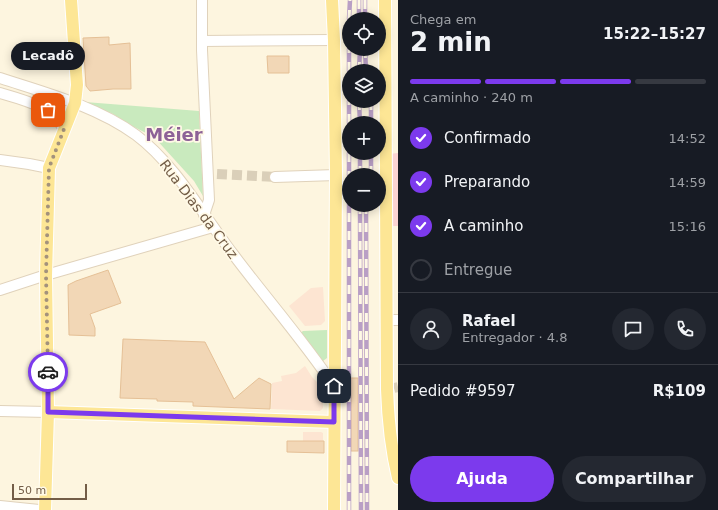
<!DOCTYPE html>
<html lang="pt">
<meta charset="utf-8">
<style>
body{margin:0;font-family:"DejaVu Sans",sans-serif;background:#242831;color:#f1f3f6;height:100vh;display:flex;flex-direction:column;font-size:15px;white-space:nowrap}
*{box-sizing:border-box;margin:0}
p{font-size:13px;color:#9ea1a6}
.icon{flex:none;width:22px;height:22px;fill:none;stroke:currentColor;stroke-width:2;stroke-linecap:round;stroke-linejoin:round}
.map{position:relative;flex:1;overflow:hidden}
.details{display:flex;flex-direction:column;background:#171b24;width:320px}
.details>*{flex:none}
.fabs{position:absolute;left:342px;top:12px;display:grid;gap:8px}
.fabs a{display:grid;place-items:center;width:44px;height:44px;border-radius:50%;background:#171b24;box-shadow:0 2px 10px #0003;font-size:20px}
.scale{position:absolute;left:12px;bottom:10px;width:75px;box-sizing:border-box;padding-left:4px;border:2px solid #735d47;border-top:0;font-size:11px;line-height:14px;white-space:nowrap;color:#735d47;-webkit-text-stroke:3px #fff9e6;paint-order:stroke}
.pin{position:absolute;display:grid;place-items:center;width:34px;height:34px;color:#fff;margin:-17px;border-radius:8px;box-shadow:0 2px 6px #0006}
.courier{position:absolute;display:grid;place-items:center;width:40px;height:40px;margin:-20px;border:3px solid #7c3aed;border-radius:50%;background:#fff;color:#222;box-shadow:0 1px 5px #0007}
.bubble{position:absolute;height:28px;border-radius:14px;background:#171b24;box-shadow:0 2px 10px #0003;font-size:13px;font-weight:600;line-height:28px;text-align:center}
.summary em{font-style:normal;font-weight:600}
.summary div{display:flex;flex-direction:column-reverse}
.summary{display:flex;align-items:center;justify-content:space-between;height:68px;padding:0 12px}
h1{font-size:26px;font-weight:600;line-height:30px}
.bar{display:grid;grid-template-columns:repeat(4,1fr);gap:6px 4px;align-content:center;height:48px;padding:0 12px}
.bar i{height:5px;border-radius:3px;background:#363941}
.bar .active{background:#7c3aed}
.bar p{grid-column:span 4}
.line{display:flex;align-items:center;gap:10px;padding:0 12px;border-top:1px solid #363941}
.line div{flex:1}
.round{display:grid;place-items:center;flex:none;width:42px;height:42px;border-radius:21px;background:#242831}
ol{padding:0 12px;list-style:none}
li{display:flex;align-items:center;gap:12px;height:44px}
li p{margin-inline-start:auto}
li .icon{padding:4px;border-radius:50%;background:#7c3aed;color:#fff;stroke-width:4}
li:last-child{color:#9ea1a6}
li i{width:22px;height:22px;border:2px solid #363941;border-radius:50%}
.button{display:flex;gap:8px;margin-top:auto;padding:8px 12px}
.button a{flex:1;height:46px;border-radius:24px;background:#7c3aed;color:#fff;font-size:16px;font-weight:600;line-height:46px;text-align:center}
.button a+a{background:#242831;color:#f1f3f6}
main{display:flex;flex:1;min-height:0}
.map>svg:first-child{display:block}
.commercial{fill:#fde5d2}
.medical{fill:#fbd3d2}
.green{fill:#c9eabe}
.building{fill:#f2d7b6;stroke:#e5c096}
.lines{fill:none;stroke-linecap:round;stroke-linejoin:round}
.minor-tunnel{stroke:#dacfb9;stroke-width:10;stroke-dasharray:10 5;stroke-linecap:butt}
.minor-casing{stroke:#e0d2bb;stroke-width:12}
.major-casing{stroke:#fff;stroke-width:14}
.minor{stroke:#fff;stroke-width:10}
.major{stroke:#fde695;stroke-width:12}
.rail-casing{stroke:#b99fc5;stroke-width:4.5}
.rail{stroke:#fff9e6;stroke-width:3;stroke-dasharray:9;stroke-linecap:butt}
.done{stroke:#a3927c;stroke-width:4;stroke-dasharray:0 7.2}
.route{stroke:#7c3aed;stroke-width:5}
.labels{text-anchor:middle;dominant-baseline:central;stroke-width:3.5;stroke-linejoin:round;paint-order:stroke}
.street-label{font-size:14px;fill:#735d47;stroke:#fff9e6}
.district-label{font-size:18px;font-weight:bold;fill:#8d6297;stroke:#fff9e6}
</style>
<main>
<div class="map">
<svg width="398" height="510" viewBox="0 0 398 510">
<rect width="100%" height="100%" fill="#fdf5df"/>
<!-- commercial -->
<g class="commercial">
<polygon points="323,287 325,321 321,325 305,326 289,306 311,288"/>
<polygon points="305,366 312,377 322,387 323,408 320,411 271,409 272,383 282,381 281,376 296,373"/>
<polygon points="303,432 321,432 323,433 323,442 303,441"/>
</g>
<!-- medical -->
<polygon class="medical" points="398,153 398,226 393,226 388,154"/>
<!-- green -->
<g class="green">
<polygon points="85,102 199,111 203,196 194,181 154,137 132,126 113,114"/>
<polygon points="327,330 327,358 323,361 320,360 299,334 303,331"/>
</g>
<!-- building -->
<g class="building">
<polygon points="109,37 109,45 130,43 131,89 113,89 90,91 86,86 83,38"/>
<polygon points="267,56 289,56 289,73 268,73"/>
<polygon points="108,270 121,303 90,314 95,328 95,336 69,335 68,285 76,281"/>
<polygon points="123,339 205,342 234,399 259,378 271,384 270,409 193,406 193,402 157,401 157,399 120,398"/>
<rect x="351" y="378" width="7" height="73"/>
<polygon points="287,441 324,441 324,453 287,452"/>
</g>
<g class="lines">
<!-- minor-tunnel -->
<g class="minor-tunnel">
<polyline points="217,174 275,177"/>
<polyline points="394,388 398,387"/>
</g>
<!-- minor casing -->
<g class="minor-casing">
<g id="minor">
<polyline points="202,0 202,50 209,200 204,215"/>
<polyline points="202,41 334,40"/>
<path d="M0,78c46,15 96,28 136,57 39,29 67,80 97,119 33,44 70,86 101,132"/>
<path d="M0,93c24,7 51,13 64,36"/>
<polyline points="0,160 29,164 49,168"/>
<polyline points="275,177 336,175"/>
<polyline points="0,290 46,275 213,227"/>
<polyline points="386,320 398,320"/>
<polyline points="0,411 48,412"/>
<polyline points="0,506 39,510"/>
</g>
</g>
<!-- major casing -->
<g class="major-casing">
<g id="major">
<polyline points="332,0 334,40 336,175 334,510"/>
<path d="M385,0l2,389c1,30 4,59 11,89"/>
<polyline points="48,412 334,422"/>
<polyline points="45,510 48,412 46,275 49,168 75,103 77,85 71,0"/>
</g>
</g>
<!-- minor -->
<use href="#minor" class="minor"/>
<!-- major -->
<use href="#major" class="major"/>
<!-- rail casing -->
<g class="rail-casing">
<g id="rail">
<polyline points="359,0 359,19"/>
<polyline points="365,0 365,17"/>
<polyline points="349,19 350,0"/>
<polyline points="365,49 366,71"/>
<polyline points="349,71 349,49"/>
<polyline points="359,71 360,49"/>
<polyline points="359,101 360,123"/>
<polyline points="371,101 371,123"/>
<polyline points="349,123 349,101"/>
<polyline points="349,153 349,175"/>
<polyline points="360,175 360,153"/>
<polyline points="371,175 371,153"/>
<polyline points="360,205 361,510"/>
<polyline points="366,205 367,510"/>
<polyline points="349,510 349,196"/>
</g>
</g>
<!-- rail -->
<use href="#rail" class="rail"/>
</g>
<g class="lines">
<!-- done -->
<polyline class="done" points="48,372 46,275 49,168 64,129 60,122 48,110"/>
<!-- route -->
<polyline class="route" points="48,372 48,412 334,422 334,386"/>
</g>
<g class="labels">
<!-- street labels -->
<g class="street-label">
<text transform="translate(199 209) rotate(53)">Rua Dias da Cruz</text>
</g>
<!-- district labels -->
<g class="district-label">
<text x="174" y="134">Méier</text>
</g>
</g>
</svg>
<div class="fabs">
<a><svg class="icon" aria-label="locate" viewBox="0 0 24 24"><circle cx="12" cy="12" r="6"/><path d="M12 2v4M12 18v4M2 12h4M18 12h4"/></svg></a>
<a><svg class="icon" aria-label="layers" viewBox="0 0 24 24"><path d="M12 4l9 5-9 5-9-5zM3 14l9 5 9-5"/></svg></a>
<a>+</a>
<a>−</a>
</div>
<div class="scale">50 m</div>
<div class="pin" style="left:48px;top:110px;background:#ea580c"><svg class="icon" aria-label="bag" viewBox="0 0 24 24"><path d="M5 8h14l-1 12H6zM9 8a3 3 0 0 1 6 0"/></svg></div>
<div class="pin" style="left:334px;top:386px;background:#1f2937"><svg class="icon" aria-label="home" viewBox="0 0 24 24"><path d="M3 11l9-7 9 7M6 9v11h12V9"/></svg></div>
<div class="courier" style="left:48px;top:372px"><svg class="icon" aria-label="car" viewBox="0 0 24 24"><path d="M5 17H2v-5l4-1 3-4h7l3 4 3 1v5h-3M9 17h6M6 11h13"/><circle cx="7" cy="17" r="2"/><circle cx="17" cy="17" r="2"/></svg></div>
<div class="bubble" style="left:11px;top:42px;width:74px">Lecadô</div>
</div>
<section class="details">
<div class="summary"><div><h1>2 min</h1><p>Chega em</p></div><em>15:22–15:27</em></div>
<div class="bar"><i class="active"></i><i class="active"></i><i class="active"></i><i></i><p>A caminho · 240 m</p></div>
<ol>
<li><svg class="icon" aria-label="check" viewBox="0 0 24 24"><path d="M5 12l5 5 9-10"/></svg>Confirmado<p>14:52</p></li>
<li><svg class="icon" aria-label="check" viewBox="0 0 24 24"><path d="M5 12l5 5 9-10"/></svg>Preparando<p>14:59</p></li>
<li><svg class="icon" aria-label="check" viewBox="0 0 24 24"><path d="M5 12l5 5 9-10"/></svg>A caminho<p>15:16</p></li>
<li><i></i>Entregue</li>
</ol>
<div class="line" style="height:72px"><a class="round"><svg class="icon" aria-label="person" viewBox="0 0 24 24"><circle cx="12" cy="8" r="4"/><path d="M4 21q1-7 8-7t8 7"/></svg></a><div><b>Rafael</b><p>Entregador · 4.8</p></div><a class="round"><svg class="icon" aria-label="chat" viewBox="0 0 24 24"><path d="M4 5h16v11H9l-5 4z"/></svg></a><a class="round"><svg class="icon" aria-label="phone" viewBox="0 0 24 24"><path d="M5 4h4l2 5-3 2q2 4 5 5l2-3 5 2v4C11 20 4 13 5 4z"/></svg></a></div>
<div class="line" style="height:52px"><div>Pedido #9597</div><b>R$109</b></div>
<div class="button"><a>Ajuda</a><a>Compartilhar</a></div>
</section>
</main>
